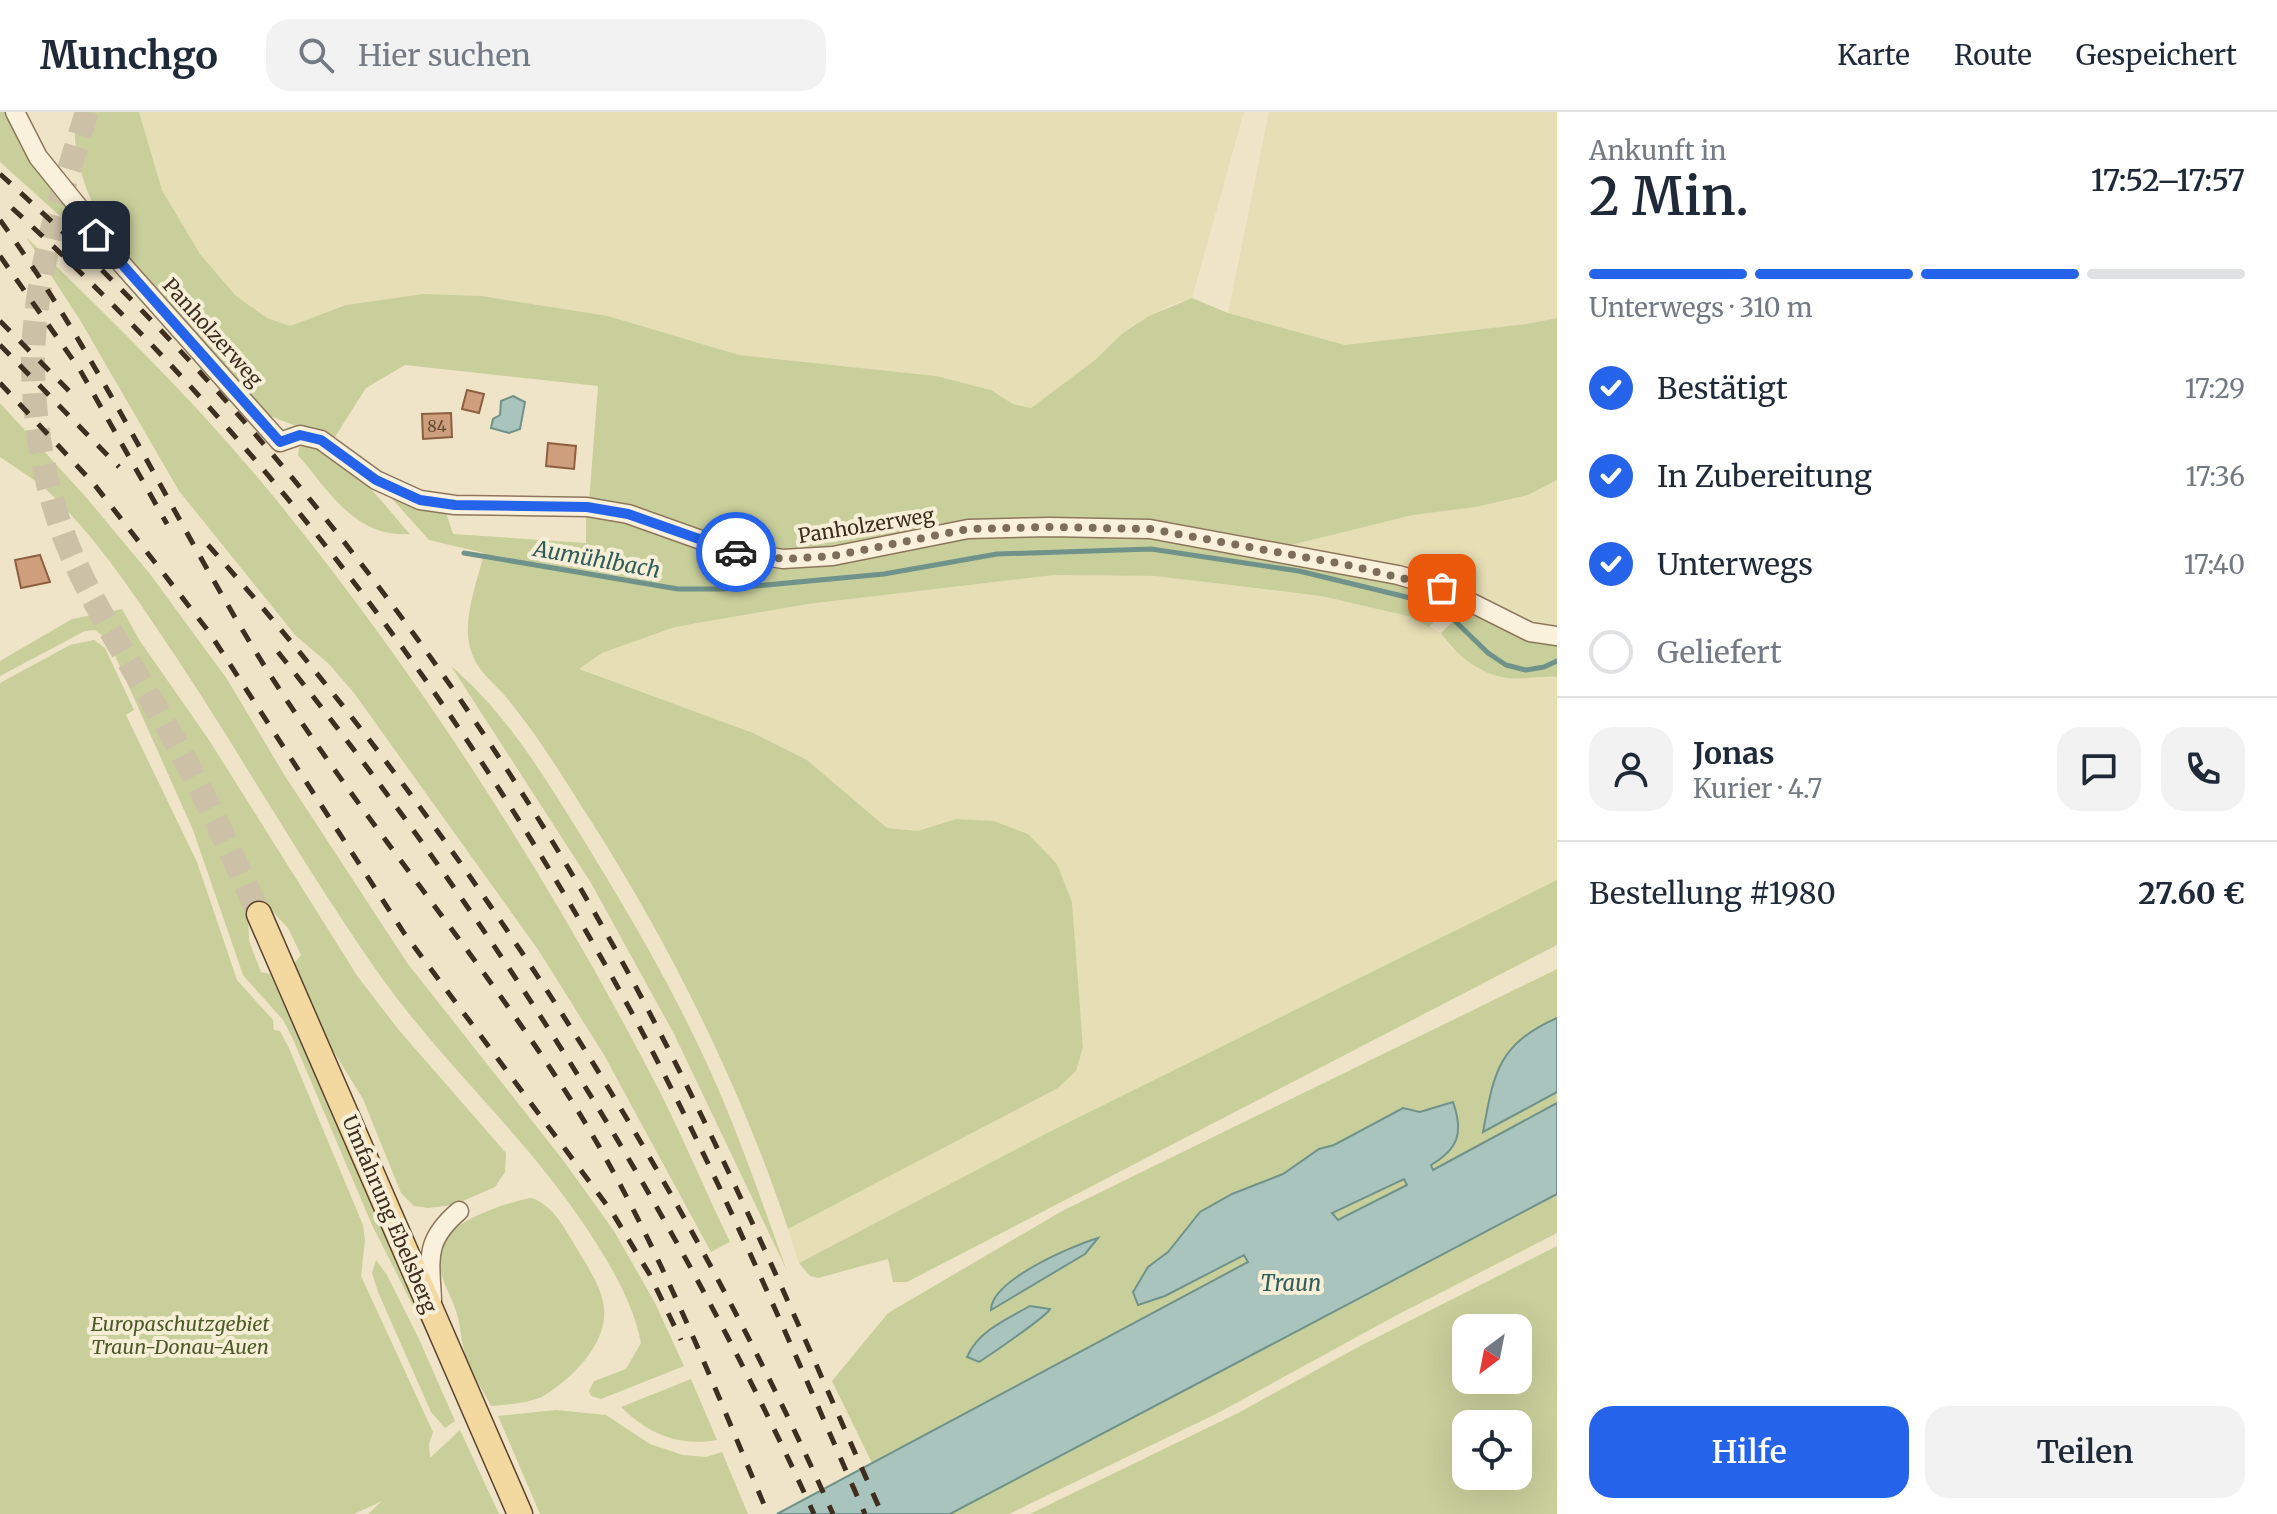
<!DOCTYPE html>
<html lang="de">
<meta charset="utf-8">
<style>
body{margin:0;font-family:Merriweather,serif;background:#f2f2f3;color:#1f2937;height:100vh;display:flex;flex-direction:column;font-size:30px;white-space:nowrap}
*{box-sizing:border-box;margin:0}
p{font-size:26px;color:#747a83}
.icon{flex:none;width:44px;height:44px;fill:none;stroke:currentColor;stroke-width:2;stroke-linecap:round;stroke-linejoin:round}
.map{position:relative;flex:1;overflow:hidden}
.panel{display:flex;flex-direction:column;background:#fff;width:720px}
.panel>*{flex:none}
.needle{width:52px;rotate:212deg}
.tools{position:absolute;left:1452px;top:1202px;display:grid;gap:16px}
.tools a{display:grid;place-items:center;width:80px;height:80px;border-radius:16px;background:#fff;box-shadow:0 8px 32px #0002;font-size:40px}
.pin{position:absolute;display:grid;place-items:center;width:68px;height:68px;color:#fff;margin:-34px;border-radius:16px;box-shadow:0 4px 12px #0006}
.courier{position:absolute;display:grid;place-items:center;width:80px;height:80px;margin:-40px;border:6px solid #2563eb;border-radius:50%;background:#fff;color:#222;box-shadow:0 2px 10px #0007}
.overview em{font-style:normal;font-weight:600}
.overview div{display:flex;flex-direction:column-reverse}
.overview{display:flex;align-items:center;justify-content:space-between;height:136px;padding:0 32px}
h1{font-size:52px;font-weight:600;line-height:60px}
.bar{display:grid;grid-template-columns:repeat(4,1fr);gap:12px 8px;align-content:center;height:96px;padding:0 32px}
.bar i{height:10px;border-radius:6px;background:#e0e1e3}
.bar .on{background:#2563eb}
.bar p{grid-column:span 4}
.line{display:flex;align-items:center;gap:20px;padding:0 32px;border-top:2px solid #e0e1e3}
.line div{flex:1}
.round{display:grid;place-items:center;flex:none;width:84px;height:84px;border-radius:24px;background:#f2f2f3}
ol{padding:0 32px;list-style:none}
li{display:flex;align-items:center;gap:24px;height:88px}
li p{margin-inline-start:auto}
li .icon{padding:8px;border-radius:50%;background:#2563eb;color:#fff;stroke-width:4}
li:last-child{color:#747a83}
li i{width:44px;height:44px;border:4px solid #e0e1e3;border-radius:50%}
.primary-button{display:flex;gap:16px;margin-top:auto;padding:16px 32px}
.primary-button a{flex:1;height:92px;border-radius:24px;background:#2563eb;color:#fff;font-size:32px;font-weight:600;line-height:92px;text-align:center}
.primary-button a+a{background:#f2f2f3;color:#1f2937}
header{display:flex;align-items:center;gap:48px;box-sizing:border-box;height:112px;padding:0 40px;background:#fff;border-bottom:2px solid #e0e1e3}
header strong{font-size:38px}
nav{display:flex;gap:44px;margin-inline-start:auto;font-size:28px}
.search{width:560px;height:72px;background:#f2f2f3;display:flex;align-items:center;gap:20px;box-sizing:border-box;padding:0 28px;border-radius:24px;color:#747a83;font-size:30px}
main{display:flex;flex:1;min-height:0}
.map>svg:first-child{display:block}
.farmland{fill:#e6deb5}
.green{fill:#c9cf9b;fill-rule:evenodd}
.water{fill:#a9c4bc;stroke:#6f938a;stroke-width:2;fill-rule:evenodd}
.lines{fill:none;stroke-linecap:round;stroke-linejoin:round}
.stream{stroke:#6f938a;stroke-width:5}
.building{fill:#cf9f7d;stroke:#8d5f41;stroke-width:2}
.major-tunnel{stroke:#ccc0a6;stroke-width:24;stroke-dasharray:24 12;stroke-linecap:butt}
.minor-casing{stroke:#8d765c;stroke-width:21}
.major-casing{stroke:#5b4430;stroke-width:27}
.minor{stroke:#faf1dc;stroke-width:18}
.major{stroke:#f3d9a0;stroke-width:24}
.rail{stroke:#3d2e20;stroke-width:5;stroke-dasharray:14 14;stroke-linecap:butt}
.done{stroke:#7c6e5b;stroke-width:8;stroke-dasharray:0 14.4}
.route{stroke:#2563eb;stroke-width:10}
.labels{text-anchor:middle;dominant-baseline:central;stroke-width:8;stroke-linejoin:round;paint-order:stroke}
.number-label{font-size:16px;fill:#624a37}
.street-label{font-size:20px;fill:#3d2e20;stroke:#f7eed8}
.park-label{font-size:20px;font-style:italic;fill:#4d5a26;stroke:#f7eed8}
.water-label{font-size:22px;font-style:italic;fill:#2f5d5a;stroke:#f7eed8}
</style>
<header>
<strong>Munchgo</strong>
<div class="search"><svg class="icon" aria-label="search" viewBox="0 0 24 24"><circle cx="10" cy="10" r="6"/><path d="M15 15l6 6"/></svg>Hier suchen</div>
<nav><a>Karte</a><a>Route</a><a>Gespeichert</a></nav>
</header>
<main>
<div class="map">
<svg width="1557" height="1402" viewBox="0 0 1557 1402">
<rect width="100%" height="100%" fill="#f0e4c8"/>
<!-- farmland -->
<g class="farmland">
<polygon points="139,0 1244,0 1192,186 1170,193 1123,221 1095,248 1031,296 1013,292 991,278 936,264 739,243 608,204 482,184 423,182 346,193 290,214 267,206 236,184 200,142 162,78"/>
<polygon points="1269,0 1557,0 1557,206 1526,212 1345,233 1228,201"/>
<polygon points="1557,368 1557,519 1543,519 1399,457 1291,433 1413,403 1476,395 1528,383"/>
<polygon points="1054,463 1155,464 1321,484 1408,504 1441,521 1451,536 1478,557 1507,566 1557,565 1557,768 1049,1020 799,1151 788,1117 1058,976 1076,959 1083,935 1072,790 1057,752 1028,722 994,709 956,707 918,719 887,716 807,648 578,558 602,541 675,515 808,492"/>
</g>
<!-- green -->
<g class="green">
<polygon points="0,0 9,0 80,108 91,132 0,50"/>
<path d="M76,0h63l23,78 38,64 36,42 31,22 23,8 56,-21 77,-11 59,2 126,20 131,39 197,21 55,14 22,14 18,4 64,-48 28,-27 26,-17 43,-18 36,15 117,32 181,-21 31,-6v162l-29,15 -52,12 -63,8 -122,30 -141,-26 -102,-1 -84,3 -135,27 -48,3 -47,-10 -104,-33 -41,-6 9,-116 -193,-21 -39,23 -33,52 -63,-24 -154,-171c-25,-38 -47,-87 -40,-133z"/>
<path d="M26,125c88,85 175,170 252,265 147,181 274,381 381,588 25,50 47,102 71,152l-19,10 -107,-197 -65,-104 -185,-258 -25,-29 -33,-28 -117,-145 -99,-171z"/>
<path d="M0,291l85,93 65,78 77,105 58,97 123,188 155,196 51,71 41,72 29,63 -83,33 -10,-3 -2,-5 5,-10 32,-12 15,-26c-8,-41 -31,-79 -54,-114 -59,-90 -140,-161 -203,-248 -74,-104 -136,-215 -206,-321 -39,-58 -78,-119 -129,-168 -15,-13 -33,-24 -49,-35z"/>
<path d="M306,333c36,1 80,63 104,89 -55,4 -81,-43 -112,-79l1,-8z"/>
<path d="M385,379l60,18 8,25 133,9v-31l42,6 104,40 237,-24h180l173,30 128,32 -2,10 -19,21 -21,-11 -87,-20 -166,-20 -101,-1 -246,29 -133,23 -73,26 -23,16 174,64 54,27 80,68 31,3 38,-12 38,2 34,13 29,30 15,38 11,145 -7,24 -18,17 -270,141c-47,-141 -117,-283 -197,-408 -27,-42 -54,-87 -86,-125 -12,-14 -27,-25 -33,-42 -12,-31 5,-70 12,-101l-55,-13z"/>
<path d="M1473,496l84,33v36c-16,-1 -34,3 -50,1 -28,-4 -51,-23 -66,-45l23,-22z"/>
<polygon points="122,497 140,529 209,628 358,865 398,917 506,1041 505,1060 495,1075 454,1093 428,1096 414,1094 401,1081 363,987 324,924 294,852 301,843 288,816 266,793 248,799 249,829 261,860 270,862 456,1279 372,1113 293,927 283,908 243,863 193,718 108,528 95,518 85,519 0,564 0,549 72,507"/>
<polygon points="94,528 105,536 134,598 126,603 197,750 237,868 273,908 274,918 280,919 289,936 363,1113 365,1128 361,1164 433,1320 429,1332 430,1346 460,1318 499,1402 368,1402 382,1389 354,1402 0,1402 0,571 70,533"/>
<path d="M451,554c55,47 91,107 129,168 43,70 86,142 121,217 34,71 59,146 86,220l-113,-237 -83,-151z"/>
<polygon points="1557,768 1557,833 907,1170 893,1170 888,1147 818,1166 810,1164 799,1151 1049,1020"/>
<polygon points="1557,857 1557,906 1542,913 1484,1020 1557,980 1557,991 1433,1058 1430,1053 1447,1043 1453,990 1420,1000 1402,996 1333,1033 1319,1037 1283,1062 1200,1100 1168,1140 1148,1155 1138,1192 1165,1184 1245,1143 1248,1150 872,1351 832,1269 888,1201 1062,1099"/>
<polygon points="1405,1067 1408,1073 1337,1108 1331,1100"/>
<polygon points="1557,1082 1557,1121 1395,1204 1218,1301 1009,1402 950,1402"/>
<path d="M532,1086c22,8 33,31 44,49 11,19 26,40 28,61 4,34 -31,70 -59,87 -15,9 -37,9 -54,11 -8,-16 -20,-33 -25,-49 -5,-14 -5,-29 -9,-43 -6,-20 -22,-43 -18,-65 5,-26 70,-48 93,-51z"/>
<path d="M1557,1134v268h-527l208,-101 122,-67zM1466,1216h52v52h-52zM1466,1312h52v52h-52z"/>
<polygon points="376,1148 387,1163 419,1227 455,1309 445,1316 431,1300 378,1180 372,1161"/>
<path d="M691,1267l26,61c-37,7 -69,-6 -96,-33z"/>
<polygon points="556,1298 606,1303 650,1332 683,1343 706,1345 722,1340 748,1402 540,1402 498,1304"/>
</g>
<!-- water -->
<g class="water">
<polygon points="513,284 525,290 520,317 509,321 491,316 493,307 500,303 501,289"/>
<path d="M1557,906v74l-74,40c11,-59 14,-87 74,-114z"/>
<path d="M1453,990c11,31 5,47 -22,63l2,5 124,-67v91l-607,320h-173l471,-252 -4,-7 -79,41 -27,9 -5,-13 15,-25 20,-15 32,-40 32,-18 51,-20 36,-25 15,-4 69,-37 17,4zM1404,1067l3,6 -69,35 -6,-7z"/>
<path d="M1098,1126l-13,16 -94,56c0,-30 81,-64 107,-72z"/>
<path d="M1030,1194l20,3c-3,7 -60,46 -71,53l-12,-5c11,-26 40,-38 63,-51z"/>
</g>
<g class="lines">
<!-- stream -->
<polyline class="stream" points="464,441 678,477 723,477 884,462 997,442 1151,437 1299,459 1427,490 1455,509 1488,541 1506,553 1526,558 1544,555 1557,549"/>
</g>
<!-- building -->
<g class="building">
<polygon points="467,278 484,282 479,301 462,297"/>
<polygon points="451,301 452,325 423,327 422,302"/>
<polygon points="548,331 576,334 574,357 546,354"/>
<polygon points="40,443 50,470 21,476 15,448"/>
</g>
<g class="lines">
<!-- major-tunnel -->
<path class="major-tunnel" d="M87,0c-26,83 -54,166 -54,254 1,64 14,135 41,194 31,68 74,130 109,196 28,52 52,105 76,158"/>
<!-- minor casing -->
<g class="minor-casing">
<g id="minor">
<polyline points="15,0 38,45 80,97 96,123 280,330 300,323 321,328 376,368 420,388 455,393 587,395 628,402 732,439 783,447 833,444 968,417 1050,415 1150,417 1398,463 1442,476 1530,520 1557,524"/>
<path d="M432,1188c-2,-42 -8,-59 27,-89"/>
</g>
</g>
<!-- major casing -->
<g class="major-casing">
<polyline id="major" points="259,802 520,1402"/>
</g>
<!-- minor -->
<use href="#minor" class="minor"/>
<!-- major -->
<use href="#major" class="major"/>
<!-- rail -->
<g class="rail">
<path d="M0,62c254,228 467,503 630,802 94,174 172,357 252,538"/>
<path d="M12,96c256,233 463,514 627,818 84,158 154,324 226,488"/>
<path d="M0,108c103,142 174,302 267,450 95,149 211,284 306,433 81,129 136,272 195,411"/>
<polyline points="0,144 80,258 167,412"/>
<polyline points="0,209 76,286"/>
<polyline points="0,233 119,355"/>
<polyline points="0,271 94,372 209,520 404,821 612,1100 650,1163 681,1228"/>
<path d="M208,433c252,283 470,623 625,969"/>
<path d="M278,540c211,265 395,552 536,862"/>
</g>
</g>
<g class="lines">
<!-- done -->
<polyline class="done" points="736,440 783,447 833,444 968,417 1050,415 1150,417 1348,453 1442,476"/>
<!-- route -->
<polyline class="route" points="96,123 280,330 300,323 321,328 376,368 420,388 455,393 587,395 628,402 736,440"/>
</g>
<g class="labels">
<!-- number labels -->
<g class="number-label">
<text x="437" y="314">84</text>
</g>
<!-- street labels -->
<g class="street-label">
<text transform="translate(213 220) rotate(48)">Panholzerweg</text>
<text transform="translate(866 413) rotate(-9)">Panholzerweg</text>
<text transform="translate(390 1102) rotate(67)">Umfahrung Ebelsberg</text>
</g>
<!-- park labels -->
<g class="park-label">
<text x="180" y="1211">Europaschutzgebiet<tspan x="180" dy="23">Traun-Donau-Auen</tspan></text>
</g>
<!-- water labels -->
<g class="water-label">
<text transform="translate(597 447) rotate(10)">Aumühlbach</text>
<text x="1291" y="1171">Traun</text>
</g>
</g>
</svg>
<div class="tools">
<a><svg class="needle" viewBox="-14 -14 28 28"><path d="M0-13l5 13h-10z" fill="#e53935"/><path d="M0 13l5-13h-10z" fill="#747a83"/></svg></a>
<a><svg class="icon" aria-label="locate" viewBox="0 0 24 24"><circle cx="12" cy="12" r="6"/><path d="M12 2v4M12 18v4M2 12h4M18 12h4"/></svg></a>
</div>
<div class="pin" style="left:1442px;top:476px;background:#ea580c"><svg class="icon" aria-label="bag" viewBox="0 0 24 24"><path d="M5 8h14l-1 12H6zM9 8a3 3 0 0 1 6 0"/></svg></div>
<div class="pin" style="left:96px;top:123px;background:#1f2937"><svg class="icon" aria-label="home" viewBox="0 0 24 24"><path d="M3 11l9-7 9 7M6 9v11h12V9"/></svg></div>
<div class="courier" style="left:736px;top:440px"><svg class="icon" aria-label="car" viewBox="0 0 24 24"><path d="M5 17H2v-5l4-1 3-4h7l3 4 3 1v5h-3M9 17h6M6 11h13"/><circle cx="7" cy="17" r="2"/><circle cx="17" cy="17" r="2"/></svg></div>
</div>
<section class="panel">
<div class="overview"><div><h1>2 Min.</h1><p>Ankunft in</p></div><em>17:52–17:57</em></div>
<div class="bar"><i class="on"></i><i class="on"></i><i class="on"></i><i></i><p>Unterwegs · 310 m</p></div>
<ol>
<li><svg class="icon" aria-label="check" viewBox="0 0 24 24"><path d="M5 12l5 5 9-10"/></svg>Bestätigt<p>17:29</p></li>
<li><svg class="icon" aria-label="check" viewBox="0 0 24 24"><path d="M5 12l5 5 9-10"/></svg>In Zubereitung<p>17:36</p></li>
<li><svg class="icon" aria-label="check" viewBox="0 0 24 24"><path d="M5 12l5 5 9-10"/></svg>Unterwegs<p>17:40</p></li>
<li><i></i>Geliefert</li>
</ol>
<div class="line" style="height:144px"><a class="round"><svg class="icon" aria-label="person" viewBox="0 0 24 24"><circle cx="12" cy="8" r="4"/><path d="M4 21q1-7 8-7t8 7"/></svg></a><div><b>Jonas</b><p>Kurier · 4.7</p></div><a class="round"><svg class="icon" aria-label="chat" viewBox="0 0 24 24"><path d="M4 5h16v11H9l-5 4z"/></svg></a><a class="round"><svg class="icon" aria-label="phone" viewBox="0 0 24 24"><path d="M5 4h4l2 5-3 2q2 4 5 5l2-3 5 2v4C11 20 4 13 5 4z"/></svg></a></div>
<div class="line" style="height:104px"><div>Bestellung #1980</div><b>27.60 €</b></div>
<div class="primary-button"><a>Hilfe</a><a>Teilen</a></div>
</section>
</main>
